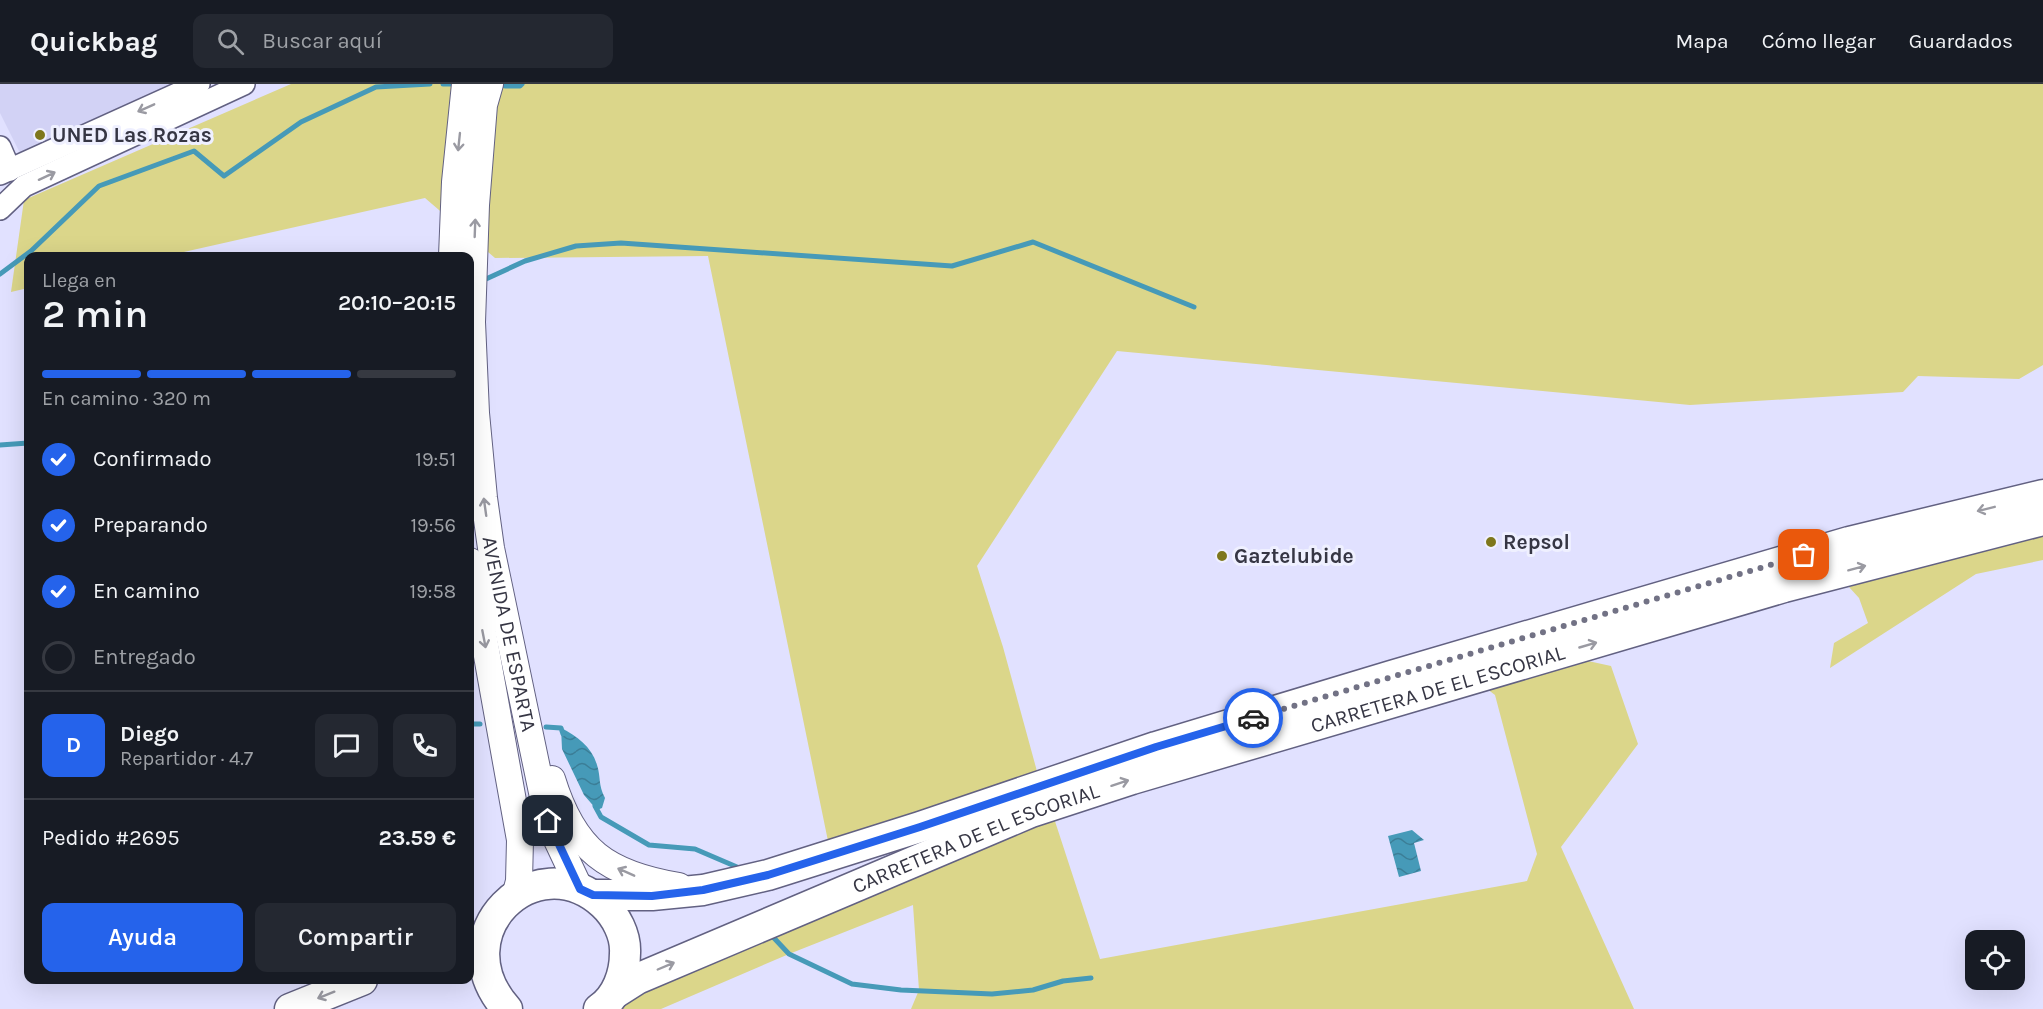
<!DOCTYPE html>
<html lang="es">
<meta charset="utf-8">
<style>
body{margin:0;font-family:Karla,sans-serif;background:#242831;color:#f1f3f6;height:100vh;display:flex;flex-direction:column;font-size:22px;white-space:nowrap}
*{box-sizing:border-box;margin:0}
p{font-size:20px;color:#9ea1a6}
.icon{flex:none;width:33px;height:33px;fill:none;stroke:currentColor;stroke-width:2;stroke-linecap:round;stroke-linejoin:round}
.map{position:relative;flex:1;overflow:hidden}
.drawer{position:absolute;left:24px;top:168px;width:450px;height:732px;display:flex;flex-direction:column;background:#171b24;border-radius:12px;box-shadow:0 6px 24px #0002}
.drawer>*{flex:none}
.fabs{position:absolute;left:1965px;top:846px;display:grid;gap:12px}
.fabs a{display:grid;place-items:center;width:60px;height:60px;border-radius:12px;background:#171b24;box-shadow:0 6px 24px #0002;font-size:30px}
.pin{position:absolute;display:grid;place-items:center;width:51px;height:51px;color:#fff;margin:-26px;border-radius:12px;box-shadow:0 3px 9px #0006}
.courier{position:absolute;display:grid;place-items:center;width:60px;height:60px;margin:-30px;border:4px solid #2563eb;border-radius:50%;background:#fff;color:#222;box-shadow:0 2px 8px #0007}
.head em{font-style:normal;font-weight:600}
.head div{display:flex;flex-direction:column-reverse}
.head{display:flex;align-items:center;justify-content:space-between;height:102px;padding:0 18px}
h1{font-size:39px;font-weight:600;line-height:45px}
.bar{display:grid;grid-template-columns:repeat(4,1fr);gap:9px 6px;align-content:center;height:72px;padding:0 18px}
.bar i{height:8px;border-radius:4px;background:#363941}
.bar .on{background:#2563eb}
.bar p{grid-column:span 4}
.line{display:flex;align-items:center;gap:15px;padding:0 18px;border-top:2px solid #363941}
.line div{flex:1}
.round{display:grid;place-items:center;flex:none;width:63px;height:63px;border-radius:12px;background:#242831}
ol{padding:0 18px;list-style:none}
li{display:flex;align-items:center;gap:18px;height:66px}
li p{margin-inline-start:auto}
li .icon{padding:6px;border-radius:50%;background:#2563eb;color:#fff;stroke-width:4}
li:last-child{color:#9ea1a6}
li i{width:33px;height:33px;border:3px solid #363941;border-radius:50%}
.cta{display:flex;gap:12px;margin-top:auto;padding:12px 18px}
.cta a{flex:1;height:69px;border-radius:12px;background:#2563eb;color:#fff;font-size:24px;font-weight:600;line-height:69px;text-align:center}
.cta a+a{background:#242831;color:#f1f3f6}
header{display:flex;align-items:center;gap:36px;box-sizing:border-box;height:84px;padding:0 30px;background:#171b24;border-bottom:2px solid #363941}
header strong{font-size:28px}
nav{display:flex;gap:33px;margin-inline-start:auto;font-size:21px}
.search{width:420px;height:54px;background:#242831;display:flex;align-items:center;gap:15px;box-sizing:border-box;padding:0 21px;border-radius:12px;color:#9ea1a6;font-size:22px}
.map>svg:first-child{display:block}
.built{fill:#d2d2f5}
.green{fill:#dbd68a}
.water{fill:url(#water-waves)}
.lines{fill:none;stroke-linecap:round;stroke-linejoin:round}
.stream{stroke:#469ab8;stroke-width:5}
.minor-casing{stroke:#626182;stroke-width:24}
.major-casing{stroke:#626182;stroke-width:28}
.highway-casing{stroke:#626182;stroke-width:33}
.minor{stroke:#fff;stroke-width:21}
.major{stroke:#fff;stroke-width:26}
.highway{stroke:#fff;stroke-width:30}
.oneway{stroke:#9a9aa2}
.done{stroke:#727285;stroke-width:6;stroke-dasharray:0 10.8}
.route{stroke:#2563eb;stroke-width:8}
.poi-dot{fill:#7e771c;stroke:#eff0ff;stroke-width:2}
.labels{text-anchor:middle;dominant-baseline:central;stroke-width:6;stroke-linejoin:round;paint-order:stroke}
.poi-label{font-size:21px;font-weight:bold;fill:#363644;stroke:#eff0ff;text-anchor:start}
.street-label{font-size:21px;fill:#363644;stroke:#eff0ff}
</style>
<header>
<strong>Quickbag</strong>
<div class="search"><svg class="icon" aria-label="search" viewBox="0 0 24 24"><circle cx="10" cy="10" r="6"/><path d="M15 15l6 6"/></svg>Buscar aquí</div>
<nav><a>Mapa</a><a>Cómo llegar</a><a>Guardados</a></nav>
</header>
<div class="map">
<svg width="2043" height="925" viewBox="0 0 2043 925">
<defs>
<pattern id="water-waves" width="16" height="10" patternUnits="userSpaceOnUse" patternTransform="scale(1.5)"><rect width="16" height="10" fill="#469ab8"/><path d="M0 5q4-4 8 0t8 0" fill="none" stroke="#3b7e97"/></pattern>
</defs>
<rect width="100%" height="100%" fill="#e1e1ff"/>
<!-- built -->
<polygon class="built" points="0,0 178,0 22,73 0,29"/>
<!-- green -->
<g class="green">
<polygon points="291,0 2043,0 2043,281 2019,295 1918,292 1903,308 1690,321 1117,267 977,482 1003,563 1038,691 828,757 708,172 495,174 425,114 166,172 28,172 28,204 11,208 24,116"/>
<polygon points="2043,439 2043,476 1976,490 1830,584 1834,559 1868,539 1859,514 1849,503"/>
<polygon points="1579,575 1611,582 1638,660 1561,763 1634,925 911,925 919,906 913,821 789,870 661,925 599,925 1050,722 1100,875 1527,797 1537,770 1495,611 1474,595"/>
</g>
<!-- water -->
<g class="water">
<path d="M561,644c16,8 31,19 36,37 4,12 1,20 8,33l-3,10 -5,2 -13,-15 -22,-46z"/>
<polygon points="1412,746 1424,756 1414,759 1421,787 1399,793 1388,752"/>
</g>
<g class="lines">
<!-- stream -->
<g class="stream">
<polyline points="443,0 458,0"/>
<polyline points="505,2 520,2 522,0"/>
<polyline points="0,190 31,167 99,102 194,67 224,92 301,38 376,3 430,0"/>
<polyline points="486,195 525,177 576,162 621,159 952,182 1033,158 1194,223"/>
<polyline points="0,361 28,359"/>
<polyline points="470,640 480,640"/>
<polyline points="546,643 561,644 563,650"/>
<polyline points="595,722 601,733 649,761 695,765 737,783"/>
<polyline points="774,854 789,870 852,900 901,906 992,910 1033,906 1063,897 1091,894"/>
</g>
<!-- minor casing -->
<g class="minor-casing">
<g id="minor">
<polyline points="0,63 10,86"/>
<polyline points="0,90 199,0"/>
<polyline points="0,125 24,102 244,0"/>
</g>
</g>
<!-- major casing -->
<g class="major-casing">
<g id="major">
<path id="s1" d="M490,0l-6,21 -8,100 -4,117 4,91 8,85 7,50 57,273 32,68"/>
<polyline points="452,172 455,98 465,0"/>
<polyline points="470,477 520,756 519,797 515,812"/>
<path d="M552,695c22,72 55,95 127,107"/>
</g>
</g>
<!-- highway casing -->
<g class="highway-casing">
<g id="highway">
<polyline points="593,811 652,811 703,806 768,791 920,743 1156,663 1391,592 1849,458 2043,411"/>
<path id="s2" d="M615,909l22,-14 394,-167 101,-33 652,-192 259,-67"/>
<polyline points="290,925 362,896"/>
<path d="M507,925c-67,-75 28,-167 96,-105 13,12 23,31 22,49 0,21 -8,44 -26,56"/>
</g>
</g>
<!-- minor -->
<use href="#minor" class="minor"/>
<!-- major -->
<use href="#major" class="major"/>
<!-- highway -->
<use href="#highway" class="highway"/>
</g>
<!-- one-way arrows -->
<defs><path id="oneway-shaft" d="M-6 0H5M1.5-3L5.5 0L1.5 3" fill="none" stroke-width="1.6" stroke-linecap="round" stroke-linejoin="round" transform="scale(1.5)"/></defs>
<g class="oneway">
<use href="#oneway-shaft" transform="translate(146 24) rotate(156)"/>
<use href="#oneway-shaft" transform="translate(459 58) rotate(96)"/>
<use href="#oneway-shaft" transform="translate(47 92) rotate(-25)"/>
<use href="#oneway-shaft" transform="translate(475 144) rotate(-88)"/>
<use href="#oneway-shaft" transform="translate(485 423) rotate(-98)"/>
<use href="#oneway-shaft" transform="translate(1986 425) rotate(166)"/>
<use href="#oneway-shaft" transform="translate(1857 484) rotate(-15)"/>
<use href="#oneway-shaft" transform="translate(484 555) rotate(79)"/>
<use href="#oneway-shaft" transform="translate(1588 561) rotate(-16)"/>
<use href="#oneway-shaft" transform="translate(1120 699) rotate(-18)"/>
<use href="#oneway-shaft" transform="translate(626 788) rotate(-156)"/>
<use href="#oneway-shaft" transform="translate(666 882) rotate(-23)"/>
<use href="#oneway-shaft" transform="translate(326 911) rotate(158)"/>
</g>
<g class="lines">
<!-- done -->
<polyline class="done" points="1253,634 1804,471"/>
<!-- route -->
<polyline class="route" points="548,737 580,805 593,811 652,812 703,806 768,791 920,743 1156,663 1253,634"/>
</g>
<!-- markers -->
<g class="poi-dot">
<circle cx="40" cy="51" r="6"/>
<circle cx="1491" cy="458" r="6"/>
<circle cx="1222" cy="472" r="6"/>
</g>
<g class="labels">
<!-- poi labels -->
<g class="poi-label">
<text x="52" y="51">UNED Las Rozas</text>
<text x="1503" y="458">Repsol</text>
<text x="1234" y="472">Gaztelubide</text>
</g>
<!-- street labels -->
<g class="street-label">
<text stroke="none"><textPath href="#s1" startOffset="554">AVENIDA DE ESPARTA</textPath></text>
<text stroke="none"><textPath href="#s2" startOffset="879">CARRETERA DE EL ESCORIAL</textPath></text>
<text stroke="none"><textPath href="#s2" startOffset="393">CARRETERA DE EL ESCORIAL</textPath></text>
</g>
</g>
</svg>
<div class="fabs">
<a><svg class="icon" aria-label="locate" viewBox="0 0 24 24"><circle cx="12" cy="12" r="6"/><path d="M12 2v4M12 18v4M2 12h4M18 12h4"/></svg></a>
</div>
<div class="pin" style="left:1804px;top:471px;background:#ea580c"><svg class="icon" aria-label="bag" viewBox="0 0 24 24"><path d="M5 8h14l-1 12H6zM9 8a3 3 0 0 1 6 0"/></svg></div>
<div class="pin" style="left:548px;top:737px;background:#1f2937"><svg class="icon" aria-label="home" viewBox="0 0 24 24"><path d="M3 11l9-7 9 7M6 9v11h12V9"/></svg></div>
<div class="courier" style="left:1253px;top:634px"><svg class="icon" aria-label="car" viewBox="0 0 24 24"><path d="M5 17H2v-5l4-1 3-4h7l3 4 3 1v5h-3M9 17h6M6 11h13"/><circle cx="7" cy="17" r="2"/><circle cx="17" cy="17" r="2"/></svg></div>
<section class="drawer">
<div class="head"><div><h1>2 min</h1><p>Llega en</p></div><em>20:10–20:15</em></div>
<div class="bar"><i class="on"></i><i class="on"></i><i class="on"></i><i></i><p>En camino · 320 m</p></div>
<ol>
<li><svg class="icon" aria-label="check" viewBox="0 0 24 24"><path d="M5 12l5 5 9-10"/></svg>Confirmado<p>19:51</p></li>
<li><svg class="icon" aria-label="check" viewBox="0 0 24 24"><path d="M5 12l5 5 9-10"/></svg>Preparando<p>19:56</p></li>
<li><svg class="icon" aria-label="check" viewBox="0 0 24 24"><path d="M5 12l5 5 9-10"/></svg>En camino<p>19:58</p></li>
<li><i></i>Entregado</li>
</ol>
<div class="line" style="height:108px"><b class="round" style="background:#2563eb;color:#fff">D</b><div><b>Diego</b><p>Repartidor · 4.7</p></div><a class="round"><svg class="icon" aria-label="chat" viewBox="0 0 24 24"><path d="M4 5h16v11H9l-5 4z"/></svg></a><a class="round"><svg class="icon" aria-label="phone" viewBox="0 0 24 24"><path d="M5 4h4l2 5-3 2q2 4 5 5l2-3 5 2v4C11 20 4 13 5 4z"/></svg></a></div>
<div class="line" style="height:78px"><div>Pedido #2695</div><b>23.59 €</b></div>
<div class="cta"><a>Ayuda</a><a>Compartir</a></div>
</section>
</div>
